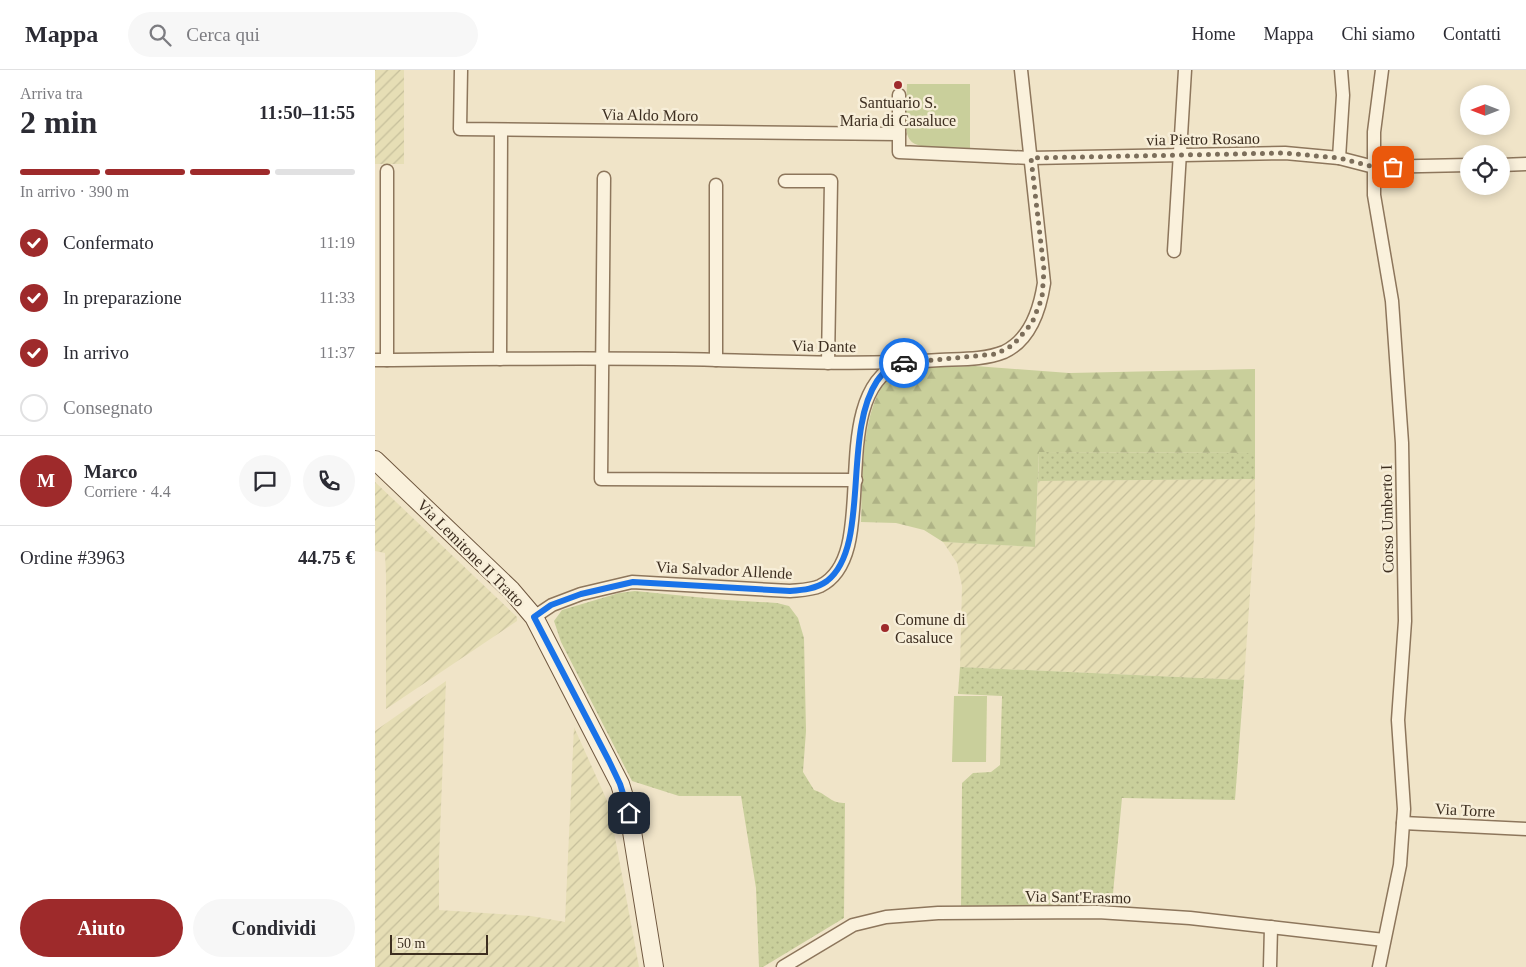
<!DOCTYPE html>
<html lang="it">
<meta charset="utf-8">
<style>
body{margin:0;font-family:"Times New Roman",serif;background:#f7f7f7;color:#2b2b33;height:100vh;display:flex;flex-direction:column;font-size:19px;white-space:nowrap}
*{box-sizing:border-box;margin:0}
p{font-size:16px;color:#7c7c81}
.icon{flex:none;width:28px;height:28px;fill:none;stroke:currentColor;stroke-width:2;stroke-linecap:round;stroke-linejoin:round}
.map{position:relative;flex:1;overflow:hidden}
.drawer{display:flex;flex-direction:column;background:#fff;width:375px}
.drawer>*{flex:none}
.needle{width:32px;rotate:270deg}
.buttons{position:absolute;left:1085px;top:15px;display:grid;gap:10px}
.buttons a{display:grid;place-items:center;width:50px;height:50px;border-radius:50%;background:#fff;box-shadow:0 2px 12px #0003;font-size:25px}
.scale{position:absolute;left:15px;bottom:12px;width:98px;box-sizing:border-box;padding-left:5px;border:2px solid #3d2e20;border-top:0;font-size:14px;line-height:18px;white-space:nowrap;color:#3d2e20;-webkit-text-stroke:4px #f7eed8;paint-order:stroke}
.pin{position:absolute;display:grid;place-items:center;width:42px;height:42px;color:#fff;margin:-21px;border-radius:10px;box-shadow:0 2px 8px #0006}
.courier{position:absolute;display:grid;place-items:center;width:50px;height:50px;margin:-25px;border:4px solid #1a73e8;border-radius:50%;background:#fff;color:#222;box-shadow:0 1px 6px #0007}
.summary em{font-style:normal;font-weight:700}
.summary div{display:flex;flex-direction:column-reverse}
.summary{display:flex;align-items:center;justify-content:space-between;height:85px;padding:0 20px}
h1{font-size:32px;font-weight:700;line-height:38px}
.bar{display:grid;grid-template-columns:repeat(4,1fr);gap:8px 5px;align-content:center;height:60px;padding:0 20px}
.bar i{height:6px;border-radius:4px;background:#e1e1e2}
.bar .active{background:#9e2a2b}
.bar p{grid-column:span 4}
.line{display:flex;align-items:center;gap:12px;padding:0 20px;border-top:1px solid #e1e1e2}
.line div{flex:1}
.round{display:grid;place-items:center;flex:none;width:52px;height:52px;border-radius:26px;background:#f7f7f7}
ol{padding:0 20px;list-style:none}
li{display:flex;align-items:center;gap:15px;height:55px}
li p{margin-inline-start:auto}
li .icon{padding:5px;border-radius:50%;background:#9e2a2b;color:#fff;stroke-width:4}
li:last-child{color:#7c7c81}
li i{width:28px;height:28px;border:2px solid #e1e1e2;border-radius:50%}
.cta{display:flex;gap:10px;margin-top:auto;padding:10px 20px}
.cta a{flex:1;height:58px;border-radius:30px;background:#9e2a2b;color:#fff;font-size:20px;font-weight:700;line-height:58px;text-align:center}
.cta a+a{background:#f7f7f7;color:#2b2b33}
header{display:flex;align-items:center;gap:30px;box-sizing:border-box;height:70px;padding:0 25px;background:#fff;border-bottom:1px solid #e1e1e2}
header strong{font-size:24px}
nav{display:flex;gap:28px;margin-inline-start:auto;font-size:18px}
.search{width:350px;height:45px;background:#f7f7f7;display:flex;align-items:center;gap:12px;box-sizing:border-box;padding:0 18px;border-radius:28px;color:#7c7c81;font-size:19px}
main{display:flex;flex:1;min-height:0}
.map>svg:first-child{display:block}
.farmland{fill:url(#farmland-furrows)}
.grass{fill:url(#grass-dots)}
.forest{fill:url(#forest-firs)}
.garden{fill:#c9cf9b}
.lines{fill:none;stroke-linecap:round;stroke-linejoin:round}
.street-casing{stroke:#8d765c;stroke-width:15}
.secondary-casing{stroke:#6f573f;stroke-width:20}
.street{stroke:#faf1dc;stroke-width:12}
.secondary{stroke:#faf1dc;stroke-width:18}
.done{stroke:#7c6e5b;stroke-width:5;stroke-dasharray:0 9}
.route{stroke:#1a73e8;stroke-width:6}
.poi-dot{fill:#9e2a2b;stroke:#f7eed8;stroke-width:2}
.labels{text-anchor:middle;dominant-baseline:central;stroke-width:5;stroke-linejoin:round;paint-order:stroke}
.poi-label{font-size:16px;fill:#3d2e20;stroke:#f7eed8}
.street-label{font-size:16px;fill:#3d2e20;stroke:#f7eed8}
</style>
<header>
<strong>Mappa</strong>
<div class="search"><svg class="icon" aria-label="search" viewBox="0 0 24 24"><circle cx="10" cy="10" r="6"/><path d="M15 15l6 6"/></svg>Cerca qui</div>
<nav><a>Home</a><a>Mappa</a><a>Chi siamo</a><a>Contatti</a></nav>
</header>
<main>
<section class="drawer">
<div class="summary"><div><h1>2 min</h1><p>Arriva tra</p></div><em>11:50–11:55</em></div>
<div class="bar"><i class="active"></i><i class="active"></i><i class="active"></i><i></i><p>In arrivo · 390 m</p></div>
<ol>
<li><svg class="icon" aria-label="check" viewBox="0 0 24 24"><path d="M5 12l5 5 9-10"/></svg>Confermato<p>11:19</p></li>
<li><svg class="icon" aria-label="check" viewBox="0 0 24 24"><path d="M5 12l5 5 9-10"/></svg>In preparazione<p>11:33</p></li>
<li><svg class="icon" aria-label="check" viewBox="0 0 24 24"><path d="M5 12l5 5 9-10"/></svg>In arrivo<p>11:37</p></li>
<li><i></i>Consegnato</li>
</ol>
<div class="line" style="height:90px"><b class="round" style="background:#9e2a2b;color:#fff">M</b><div><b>Marco</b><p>Corriere · 4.4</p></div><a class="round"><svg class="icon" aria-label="chat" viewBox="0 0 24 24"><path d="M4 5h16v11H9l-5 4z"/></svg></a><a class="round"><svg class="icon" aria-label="phone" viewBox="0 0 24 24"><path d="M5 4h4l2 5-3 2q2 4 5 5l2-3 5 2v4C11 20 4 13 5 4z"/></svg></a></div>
<div class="line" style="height:65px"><div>Ordine #3963</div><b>44.75 €</b></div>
<div class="cta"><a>Aiuto</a><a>Condividi</a></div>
</section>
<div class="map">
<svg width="1151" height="897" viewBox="0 0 1151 897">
<defs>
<pattern id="farmland-furrows" width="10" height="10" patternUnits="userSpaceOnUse" patternTransform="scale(1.25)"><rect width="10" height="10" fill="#e6deb5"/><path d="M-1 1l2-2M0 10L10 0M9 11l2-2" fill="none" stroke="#c6bf9b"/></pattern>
<pattern id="grass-dots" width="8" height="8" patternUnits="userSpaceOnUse" patternTransform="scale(1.25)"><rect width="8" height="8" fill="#c9cf9b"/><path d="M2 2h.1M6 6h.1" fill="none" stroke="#aeb285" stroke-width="1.8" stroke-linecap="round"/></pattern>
<pattern id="forest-firs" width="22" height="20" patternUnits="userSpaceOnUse" patternTransform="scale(1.25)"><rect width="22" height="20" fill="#c9cf9b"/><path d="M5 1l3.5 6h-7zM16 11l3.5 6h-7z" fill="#aeb285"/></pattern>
</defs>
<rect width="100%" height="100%" fill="#f0e4c8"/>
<!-- farmland -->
<g class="farmland">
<rect x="0" y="0" width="29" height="94"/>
<polygon points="880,409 880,452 869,610 585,597 587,516 582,493 568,472 660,477 663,411"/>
<polygon points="0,412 142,547 142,551 11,639 11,505 10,483 0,481"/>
<polygon points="71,611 64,788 64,840 156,846 190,852 199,657 234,735 264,897 0,897 0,661"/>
</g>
<!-- grass -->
<g class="grass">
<polygon points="664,382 880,383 880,409 663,411"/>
<path d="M260,521l91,9 51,3 12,3 9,12 6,20 2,93 -3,41 11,18c12,3 17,14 31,13l-1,115 -81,49h-4l-3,-79 -15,-92h-62l-47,-15 -71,-139 -7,-21 8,-11 57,-17z"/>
<polygon points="585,597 869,610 860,730 747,728 737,834 586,836 587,713 598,703 616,702 625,695 627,626 583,624"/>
</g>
<!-- forest -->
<path class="forest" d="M600,296l94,7 186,-4v84l-216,-1 -4,95 -92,-5 -19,-12 -28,-7 -35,-1c2,-37 -3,-137 42,-152 14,-4 55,-3 72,-4z"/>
<!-- garden -->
<g class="garden">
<path d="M532,14h63v64c-69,-2 -66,6 -63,-64z"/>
<polygon points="579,626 612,626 611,692 577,692"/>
</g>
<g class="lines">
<!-- street casing -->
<g class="street-casing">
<g id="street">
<polyline points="86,0 85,59 524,64"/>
<polyline points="524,25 524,82 656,88 910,83 964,88 999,97 1094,95"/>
<polyline points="964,88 968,25 966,0"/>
<polyline points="1126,95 1151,94"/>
<polyline points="229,108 226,409 481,410"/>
<polyline points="410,111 456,111 453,293"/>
<polyline points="341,115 341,290"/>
<polyline points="799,181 810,0"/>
<polyline points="125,289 126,60"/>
<path d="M0,290c114,-1 229,-3 343,0 74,2 148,5 222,0 21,-1 44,0 64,-8 26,-12 36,-43 40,-69l-23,-213"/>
<polyline points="12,290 12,101"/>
<path d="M159,547l18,-12 29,-11 51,-12 158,9c10,-1 21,-1 30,-5 64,-31 3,-186 79,-223"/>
<polyline points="1028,753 1151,759"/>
<polyline points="408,897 478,855 511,847 563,843 723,842 815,848 1009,870"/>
<polyline points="895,897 896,857"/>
<polyline points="1004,897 1025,795 1029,739 1023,650 1030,551 1027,373 1017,231 999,125 999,62 1007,0"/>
</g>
</g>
<!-- secondary casing -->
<g class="secondary-casing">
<polyline id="secondary" points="0,390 136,520 159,547 245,714 254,743 279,897"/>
</g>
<!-- street -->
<use href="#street" class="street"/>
<!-- secondary -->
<use href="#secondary" class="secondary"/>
</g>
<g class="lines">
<!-- done -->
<polyline class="done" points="529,293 621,284 638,275 657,253 667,228 669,200 656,88 910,83 964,88 999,97 1018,97"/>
<!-- route -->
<path class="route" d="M254,743l-9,-29 -11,-23 -75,-144 17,-12 30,-11 52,-12 157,9c13,-1 26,-2 37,-10 44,-34 15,-147 50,-200 6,-9 16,-18 27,-18"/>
</g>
<!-- markers -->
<g class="poi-dot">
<circle cx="523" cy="15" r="5"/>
<circle cx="510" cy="558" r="5"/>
</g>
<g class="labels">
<!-- poi labels -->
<g class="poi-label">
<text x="523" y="32">Santuario S.<tspan x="523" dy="18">Maria di Casaluce</tspan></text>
<text x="520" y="549" text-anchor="start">Comune di<tspan x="520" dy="18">Casaluce</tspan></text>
</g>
<!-- street labels -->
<g class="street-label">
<text transform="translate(275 45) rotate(1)">Via Aldo Moro</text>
<text transform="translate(828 69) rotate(-1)">via Pietro Rosano</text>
<text transform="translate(449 276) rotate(1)">Via Dante</text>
<text transform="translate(1012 449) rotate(-91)">Corso Umberto I</text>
<text transform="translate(96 483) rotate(45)">Via Lemitone II Tratto</text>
<text transform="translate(349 500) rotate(3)">Via Salvador Allende</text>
<text transform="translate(1090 740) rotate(3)">Via Torre</text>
<text transform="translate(703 827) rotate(1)">Via Sant'Erasmo</text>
</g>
</g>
</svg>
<div class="buttons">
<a><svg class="needle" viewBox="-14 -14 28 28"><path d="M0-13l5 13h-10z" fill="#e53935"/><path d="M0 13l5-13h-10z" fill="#7c7c81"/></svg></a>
<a><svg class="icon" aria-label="locate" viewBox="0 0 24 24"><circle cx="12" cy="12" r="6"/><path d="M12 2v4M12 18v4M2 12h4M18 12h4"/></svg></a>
</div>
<div class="scale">50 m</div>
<div class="pin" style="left:1018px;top:97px;background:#ea580c"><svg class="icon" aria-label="bag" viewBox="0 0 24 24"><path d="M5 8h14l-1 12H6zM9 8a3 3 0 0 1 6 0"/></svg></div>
<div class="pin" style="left:254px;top:743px;background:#1f2937"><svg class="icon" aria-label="home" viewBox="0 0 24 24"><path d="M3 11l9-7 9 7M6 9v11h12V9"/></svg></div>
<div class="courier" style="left:529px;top:293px"><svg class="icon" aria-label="car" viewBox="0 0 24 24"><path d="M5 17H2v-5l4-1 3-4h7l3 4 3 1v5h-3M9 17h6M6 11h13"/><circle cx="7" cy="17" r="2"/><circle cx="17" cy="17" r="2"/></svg></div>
</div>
</main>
